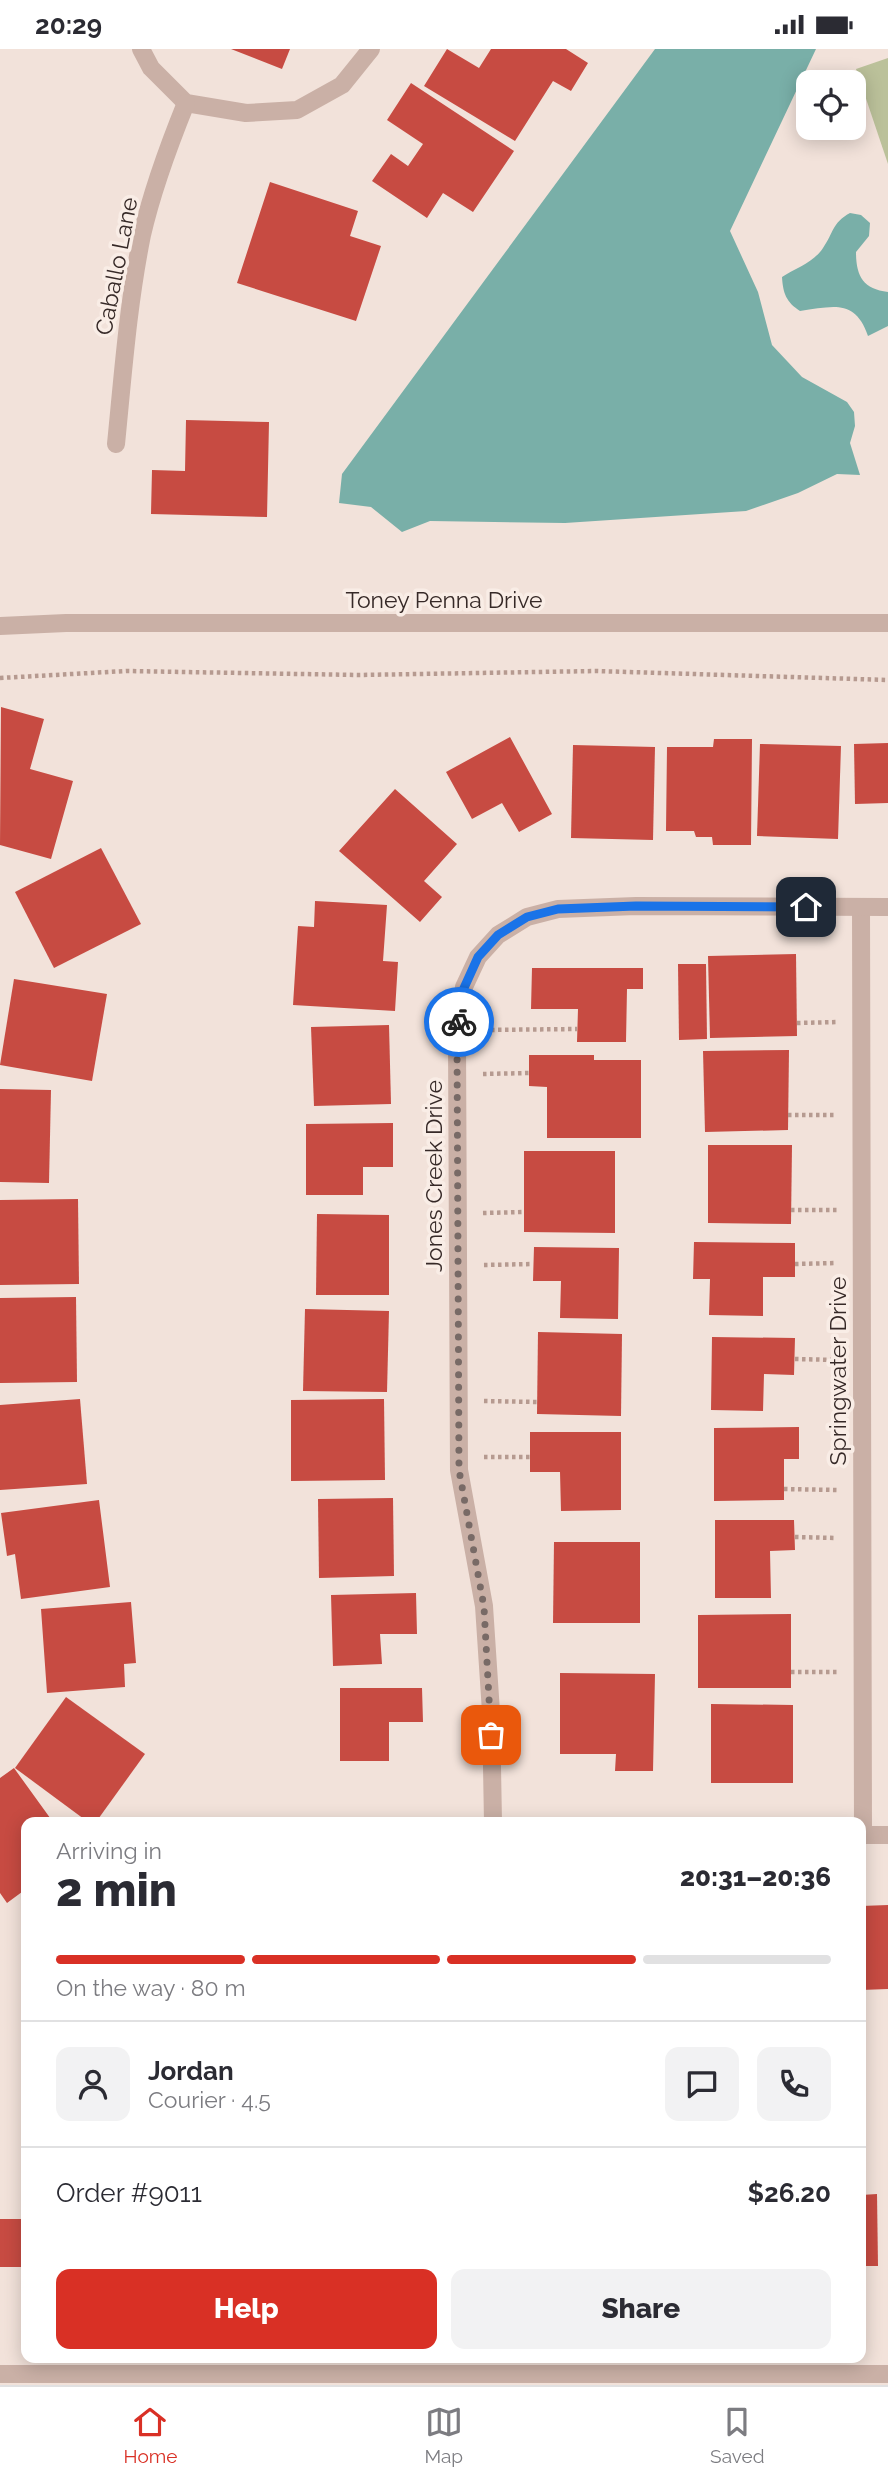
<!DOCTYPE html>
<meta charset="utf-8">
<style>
body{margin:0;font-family:Raleway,sans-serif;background:#f2f2f3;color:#2b2b33;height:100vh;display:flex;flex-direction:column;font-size:26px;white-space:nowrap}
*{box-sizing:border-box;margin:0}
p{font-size:23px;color:#7c7c81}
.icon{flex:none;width:38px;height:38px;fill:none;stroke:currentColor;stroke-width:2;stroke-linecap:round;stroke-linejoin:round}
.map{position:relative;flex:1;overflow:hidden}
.sheet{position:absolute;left:21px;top:1768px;width:845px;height:546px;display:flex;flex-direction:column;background:#fff;border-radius:14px;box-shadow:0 4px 18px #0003}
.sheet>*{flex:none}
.controls{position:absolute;left:796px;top:21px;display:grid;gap:14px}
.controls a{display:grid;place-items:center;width:70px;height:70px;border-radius:14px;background:#fff;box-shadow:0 4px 18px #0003;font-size:35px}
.pin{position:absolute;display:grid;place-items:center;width:60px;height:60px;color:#fff;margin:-30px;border-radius:14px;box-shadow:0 4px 10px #0006}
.courier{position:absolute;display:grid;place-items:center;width:70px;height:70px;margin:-35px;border:5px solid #1a73e8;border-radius:50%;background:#fff;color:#222;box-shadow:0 2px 9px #0007}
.overview em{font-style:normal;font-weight:800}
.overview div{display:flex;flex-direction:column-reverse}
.overview{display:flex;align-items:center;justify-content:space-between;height:119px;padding:0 35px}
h1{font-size:46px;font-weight:800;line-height:52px}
.bar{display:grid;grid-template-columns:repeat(4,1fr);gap:10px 7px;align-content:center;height:84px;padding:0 35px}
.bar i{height:9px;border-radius:5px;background:#e1e1e2}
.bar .current{background:#d93025}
.bar p{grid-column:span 4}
.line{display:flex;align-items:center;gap:18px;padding:0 35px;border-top:2px solid #e1e1e2}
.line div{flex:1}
.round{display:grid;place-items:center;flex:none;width:74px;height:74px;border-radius:14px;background:#f2f2f3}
.cta{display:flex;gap:14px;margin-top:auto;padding:14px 35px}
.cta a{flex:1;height:80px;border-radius:14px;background:#d93025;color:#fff;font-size:28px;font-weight:800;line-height:80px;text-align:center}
.cta a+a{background:#f2f2f3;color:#2b2b33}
.status{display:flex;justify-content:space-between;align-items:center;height:49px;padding:0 35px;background:#fff;direction:ltr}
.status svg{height:19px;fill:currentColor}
.tabs{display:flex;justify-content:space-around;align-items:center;height:98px;border-top:2px solid #e1e1e2;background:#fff;font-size:19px;color:#7c7c81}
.tabs a{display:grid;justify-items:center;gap:4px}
.tabs .current{color:#d93025}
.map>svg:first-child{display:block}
.green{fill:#bbc19a}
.water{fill:#79afa8}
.building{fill:#c74b42}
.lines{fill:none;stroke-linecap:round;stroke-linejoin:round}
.path{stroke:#b69a90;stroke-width:4.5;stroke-dasharray:3.5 3.5;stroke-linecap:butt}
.minor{stroke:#cab0a6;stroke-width:18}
.done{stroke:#786a66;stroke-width:7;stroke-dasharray:0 12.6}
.route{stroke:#1a73e8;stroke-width:9}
.labels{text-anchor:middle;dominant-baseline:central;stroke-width:7;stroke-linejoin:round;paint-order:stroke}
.street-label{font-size:23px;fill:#362927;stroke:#f9ede6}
</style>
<div class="status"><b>20:29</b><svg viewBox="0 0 49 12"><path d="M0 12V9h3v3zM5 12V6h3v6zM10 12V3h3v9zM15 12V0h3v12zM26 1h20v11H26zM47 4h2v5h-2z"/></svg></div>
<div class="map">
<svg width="888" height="2336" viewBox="0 0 888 2336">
<rect width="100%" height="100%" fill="#f2e2da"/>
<!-- green -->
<polygon class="green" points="888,9 888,115 856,20"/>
<!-- water -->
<g class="water">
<polygon points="655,0 816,0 730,182 758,243 772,296 802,328 847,353 854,363 855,377 850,394 860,426 837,425 798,444 746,462 565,474 430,472 402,483 371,458 339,454 342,425"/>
<path d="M850,164l11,2 9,8 -1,13 -13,16c0,24 7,37 32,40v34l-20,10c-13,-38 -36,-29 -68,-25 -14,-9 -17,-18 -18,-34 14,-9 32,-15 41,-29 11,-16 9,-25 27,-35z"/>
</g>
<!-- building -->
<g class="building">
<polygon points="231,0 290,0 282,20"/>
<polygon points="447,0 479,19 491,0 566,0 588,14 571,42 553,32 515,92 424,37"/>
<polygon points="411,34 514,102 473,163 443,144 427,169 372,132 391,105 408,117 423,95 387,71"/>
<polygon points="270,133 358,162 350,187 381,197 356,272 237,234"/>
<polygon points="186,371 269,373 267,468 151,465 152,421 185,422"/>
<polygon points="1,658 44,670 30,720 73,732 51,810 0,796"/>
<polygon points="510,688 552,765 519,783 502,754 472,770 446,723"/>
<polygon points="714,690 752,690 751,796 713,796 712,788 696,788 694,782 666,782 667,698 713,698"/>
<polygon points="888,694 888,754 855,755 854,695"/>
<polygon points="760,695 841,697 838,790 757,787"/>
<polygon points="573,696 655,698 653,791 571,789"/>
<polygon points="395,740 457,795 424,832 442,848 420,873 339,802"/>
<polygon points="101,799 141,875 54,919 15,843"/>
<polygon points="315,852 387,856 383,912 398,913 395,962 293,956 298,877 314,878"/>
<polygon points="796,905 797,987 710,989 708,907"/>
<polygon points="678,915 706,915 707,990 679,991"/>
<polygon points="532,919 643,919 643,940 627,940 626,993 577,993 578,960 531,960"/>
<polygon points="14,930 107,945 92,1032 0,1016"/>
<polygon points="389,976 391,1055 314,1057 311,978"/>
<polygon points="789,1001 788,1081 705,1083 703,1002"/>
<polygon points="529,1006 594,1006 594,1011 641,1011 641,1089 547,1089 547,1038 529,1037"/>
<polygon points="0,1040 51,1041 49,1134 0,1133"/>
<polygon points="393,1074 393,1118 363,1118 363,1146 306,1146 306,1075"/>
<polygon points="708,1096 792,1096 791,1175 708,1174"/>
<polygon points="524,1102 615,1102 615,1184 524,1183"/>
<polygon points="78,1150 79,1235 0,1236 0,1151"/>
<polygon points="317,1165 389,1166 389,1246 316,1246"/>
<polygon points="694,1193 795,1194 795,1228 763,1228 763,1267 709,1266 710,1230 693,1230"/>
<polygon points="534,1198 619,1199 618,1270 560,1269 561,1232 533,1232"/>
<polygon points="76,1248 77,1333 0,1334 0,1249"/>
<polygon points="305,1260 389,1262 387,1343 303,1342"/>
<polygon points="538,1283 622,1285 621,1367 537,1365"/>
<polygon points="712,1288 795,1289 794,1326 764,1325 763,1362 711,1361"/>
<polygon points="80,1350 87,1435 0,1441 0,1356"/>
<polygon points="384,1350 385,1431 291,1432 291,1351"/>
<polygon points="799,1378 799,1410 784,1410 784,1451 714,1452 714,1379"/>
<polygon points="530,1383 621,1383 621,1461 561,1462 560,1423 530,1423"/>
<polygon points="393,1449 394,1527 319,1529 318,1450"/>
<polygon points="99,1451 110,1538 21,1550 15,1505 7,1507 1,1464"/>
<polygon points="715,1471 794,1471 795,1501 770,1502 771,1549 715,1549"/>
<polygon points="554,1493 640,1493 640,1574 553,1574"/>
<polygon points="416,1544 417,1585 380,1585 382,1615 333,1617 331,1546"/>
<polygon points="131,1553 136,1614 124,1615 125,1638 47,1644 41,1560"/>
<polygon points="791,1565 791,1639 698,1639 698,1566"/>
<polygon points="560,1624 655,1625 653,1722 615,1722 616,1705 560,1705"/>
<polygon points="340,1639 422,1639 423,1673 389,1673 389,1712 340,1712"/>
<polygon points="66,1648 145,1705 96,1773 88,1773 15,1719"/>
<polygon points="711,1655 793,1656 793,1734 711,1734"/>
<polygon points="14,1719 53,1773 26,1773 26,1840 7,1854 0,1844 0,1729"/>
<polygon points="888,1856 888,1940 861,1941 861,1857"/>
<polygon points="877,2145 878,2217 861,2217 861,2146"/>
<rect x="0" y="2170" width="26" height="48"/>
</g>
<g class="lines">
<!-- path -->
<g class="path">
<polyline points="0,629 126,622 359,626 596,622 888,631"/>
<polyline points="797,974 838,973"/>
<polyline points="484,981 577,980"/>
<polyline points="483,1025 529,1024"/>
<polyline points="788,1066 836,1066"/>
<polyline points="791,1161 838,1161"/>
<polyline points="483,1164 523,1163"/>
<polyline points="795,1215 836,1214"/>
<polyline points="484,1216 533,1215"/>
<polyline points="795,1310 836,1311"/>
<polyline points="484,1352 537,1353"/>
<polyline points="484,1408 530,1408"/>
<polyline points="784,1440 839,1441"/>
<polyline points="795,1488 836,1489"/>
<polyline points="791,1623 837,1623"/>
</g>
<!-- minor -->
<g class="minor">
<polyline points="141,0 151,19 186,54 246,64 297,61 342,36 371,0"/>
<path d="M116,395c7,-70 12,-140 26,-209 10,-44 27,-90 44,-132"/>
<polyline points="0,577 66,574 888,574"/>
<polyline points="861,858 863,1786"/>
<polyline points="493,1773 491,1663 484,1557 459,1421 457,992 464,938 478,908 498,886 527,868 558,860 636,857 888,858"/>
<polyline points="861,1786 888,1786"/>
<polyline points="0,2325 888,2325"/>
</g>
</g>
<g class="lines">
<!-- done -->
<polyline class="done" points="459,973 457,992 459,1421 484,1558 491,1686"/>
<!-- route -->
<polyline class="route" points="459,973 464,939 478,908 498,886 527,868 558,860 636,857 806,858"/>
</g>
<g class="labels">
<!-- street labels -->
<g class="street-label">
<text transform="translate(116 217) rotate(-79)">Caballo Lane</text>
<text x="444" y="550">Toney Penna Drive</text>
<text transform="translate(433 1127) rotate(-90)">Jones Creek Drive</text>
<text transform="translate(837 1322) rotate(-90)">Springwater Drive</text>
</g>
</g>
</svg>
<div class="controls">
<a><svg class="icon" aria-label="locate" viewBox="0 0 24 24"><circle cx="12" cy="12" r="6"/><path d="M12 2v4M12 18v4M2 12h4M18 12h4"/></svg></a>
</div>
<div class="pin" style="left:491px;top:1686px;background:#ea580c"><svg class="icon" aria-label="bag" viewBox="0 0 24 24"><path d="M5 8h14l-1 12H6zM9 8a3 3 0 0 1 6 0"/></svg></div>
<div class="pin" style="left:806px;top:858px;background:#1f2937"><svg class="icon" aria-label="home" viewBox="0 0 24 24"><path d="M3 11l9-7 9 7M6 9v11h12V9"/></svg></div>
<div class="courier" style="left:459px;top:973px"><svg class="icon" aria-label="bike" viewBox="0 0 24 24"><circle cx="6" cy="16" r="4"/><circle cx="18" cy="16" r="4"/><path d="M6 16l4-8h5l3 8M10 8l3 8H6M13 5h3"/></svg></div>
<section class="sheet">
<div class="overview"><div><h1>2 min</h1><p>Arriving in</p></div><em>20:31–20:36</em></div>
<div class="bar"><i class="current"></i><i class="current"></i><i class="current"></i><i></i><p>On the way · 80 m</p></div>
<div class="line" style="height:126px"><a class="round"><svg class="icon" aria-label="person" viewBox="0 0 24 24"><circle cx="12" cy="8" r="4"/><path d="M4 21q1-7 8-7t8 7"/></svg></a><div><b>Jordan</b><p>Courier · 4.5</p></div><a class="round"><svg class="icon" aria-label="chat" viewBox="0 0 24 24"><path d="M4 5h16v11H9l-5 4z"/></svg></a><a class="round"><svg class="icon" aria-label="phone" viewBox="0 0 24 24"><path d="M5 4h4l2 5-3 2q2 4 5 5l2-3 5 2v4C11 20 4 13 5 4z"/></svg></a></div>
<div class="line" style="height:91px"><div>Order #9011</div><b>$26.20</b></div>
<div class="cta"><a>Help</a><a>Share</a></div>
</section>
</div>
<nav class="tabs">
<a class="current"><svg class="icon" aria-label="home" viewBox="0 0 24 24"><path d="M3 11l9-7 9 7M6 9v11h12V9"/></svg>Home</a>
<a><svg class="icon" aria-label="map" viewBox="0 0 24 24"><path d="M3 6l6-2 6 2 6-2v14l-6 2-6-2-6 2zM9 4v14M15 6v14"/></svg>Map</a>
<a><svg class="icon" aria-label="saved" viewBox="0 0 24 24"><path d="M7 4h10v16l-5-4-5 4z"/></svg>Saved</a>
</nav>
